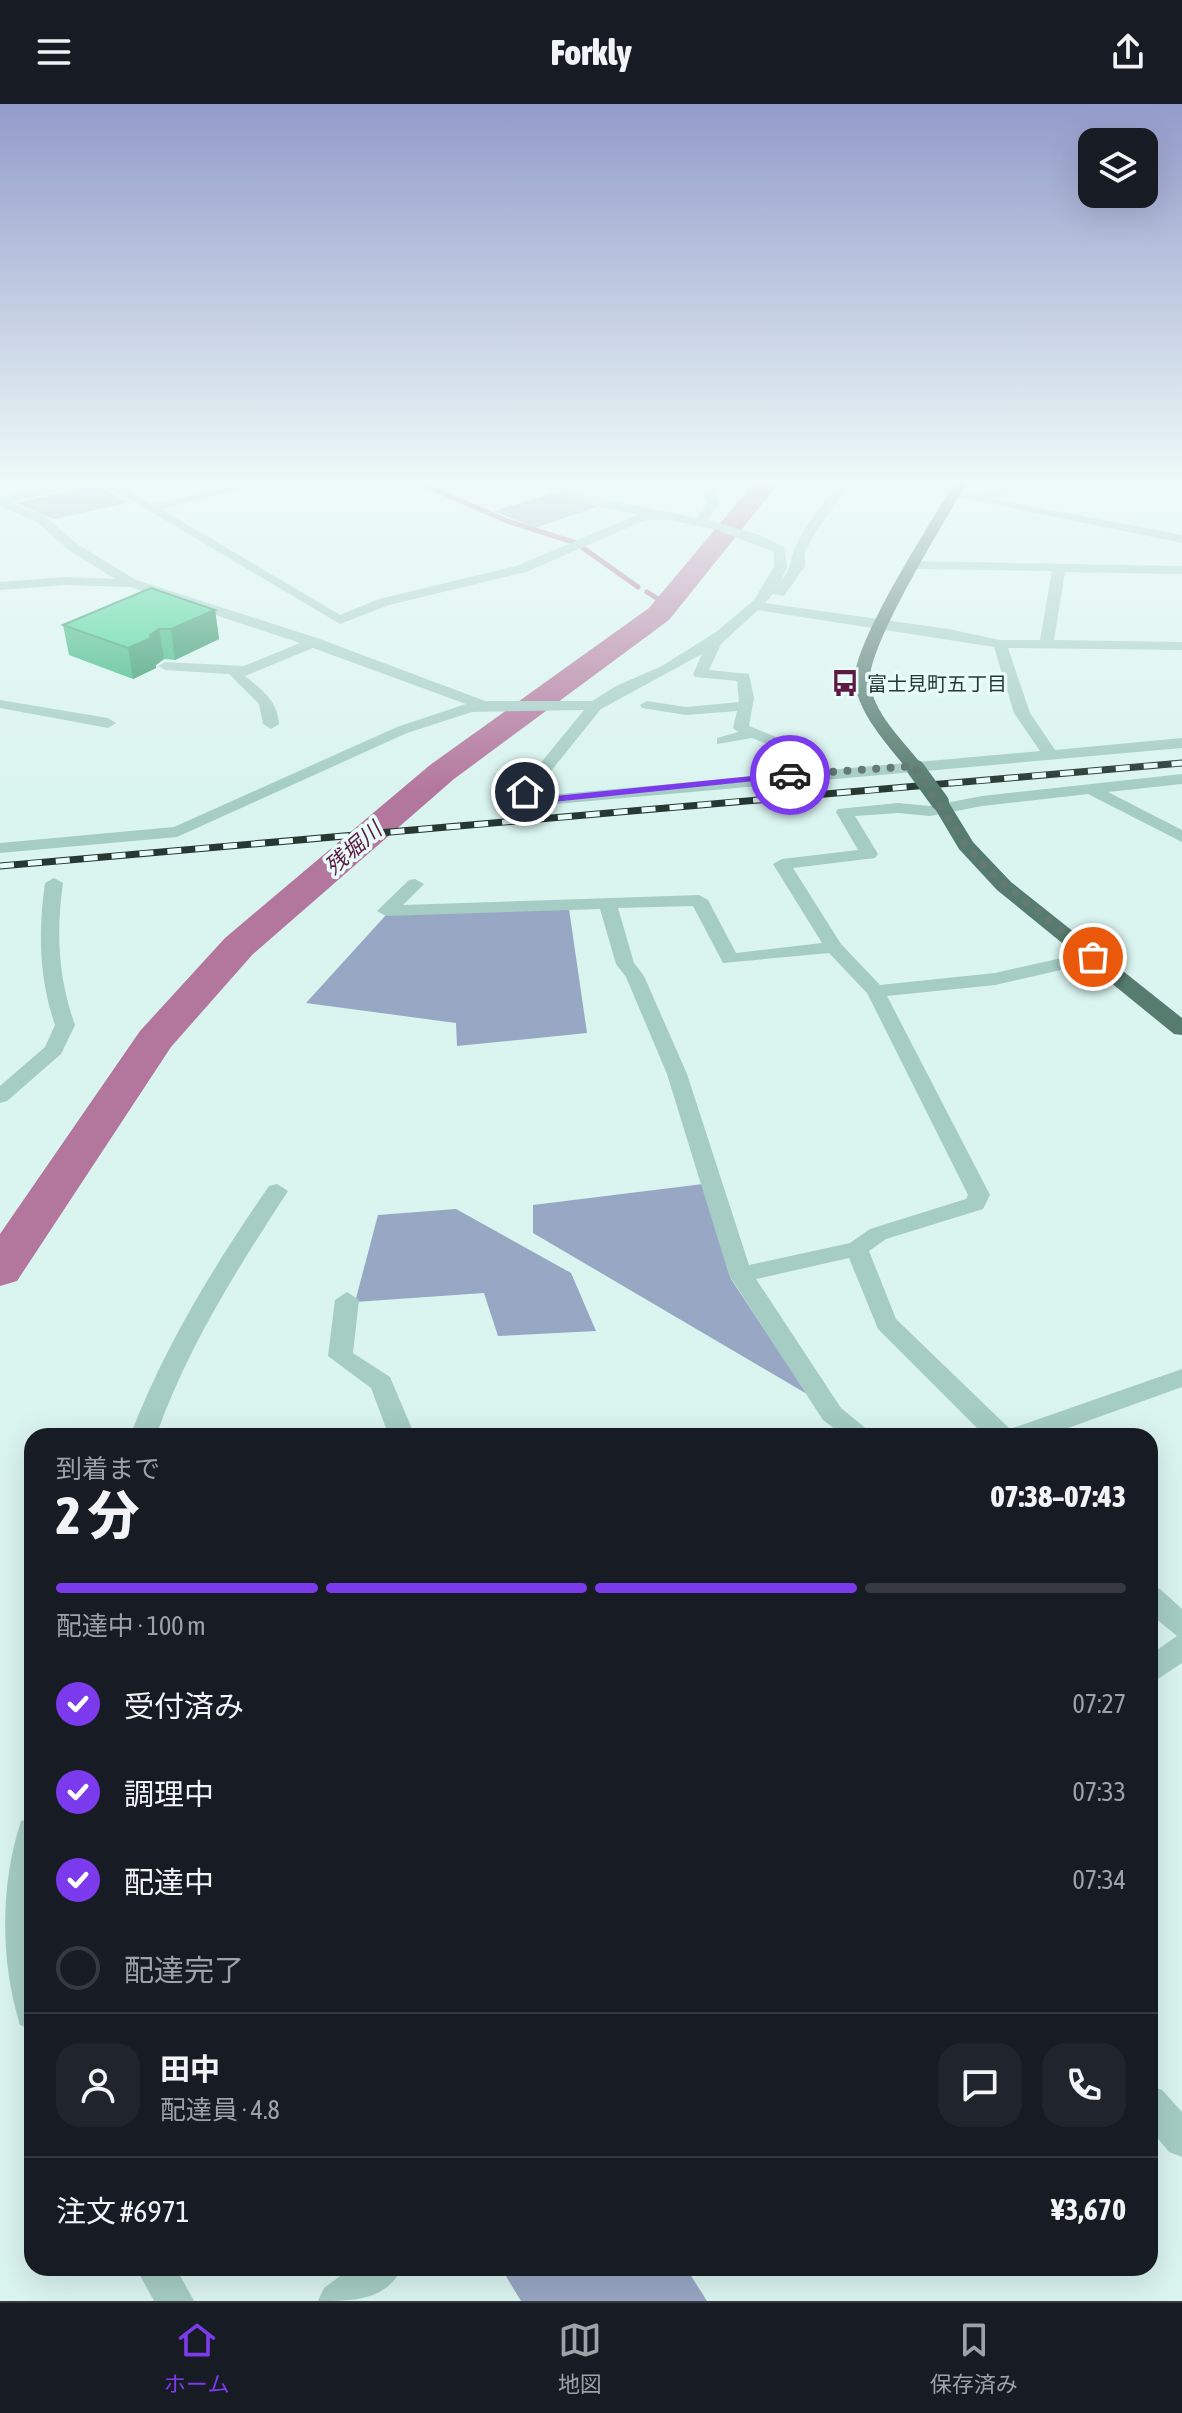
<!DOCTYPE html>
<html lang="ja">
<meta charset="utf-8">
<style>
body{margin:0;font-family:"Asap Condensed","Noto Sans JP",sans-serif;background:#20242c;color:#f1f3f6;height:100vh;display:flex;flex-direction:column;font-size:30px;white-space:nowrap}
*{box-sizing:border-box;margin:0}
p{font-size:26px;color:#9ea1a6}
.icon{flex:none;width:44px;height:44px;fill:none;stroke:currentColor;stroke-width:2;stroke-linecap:round;stroke-linejoin:round}
.map{position:relative;flex:1;overflow:hidden}
.drawer{position:absolute;left:24px;top:1324px;width:1134px;height:848px;display:flex;flex-direction:column;background:#171b24;border-radius:24px;box-shadow:0 8px 32px #0002}
.drawer>*{flex:none}
.fabs{position:absolute;left:1078px;top:24px;display:grid;gap:16px}
.fabs a{display:grid;place-items:center;width:80px;height:80px;border-radius:16px;background:#171b24;box-shadow:0 8px 32px #0002;font-size:40px}
.pin{position:absolute;display:grid;place-items:center;width:68px;height:68px;color:#fff;margin:-34px;border:4px solid #fff;border-radius:50%;box-shadow:0 2px 8px #0007}
.courier{position:absolute;display:grid;place-items:center;width:80px;height:80px;margin:-40px;border:6px solid #7c3aed;border-radius:50%;background:#fff;color:#222;box-shadow:0 2px 10px #0007}
.head em{font-style:normal;font-weight:800}
.head div{display:flex;flex-direction:column-reverse}
.head{display:flex;align-items:center;justify-content:space-between;height:136px;padding:0 32px}
h1{font-size:52px;font-weight:800;line-height:60px}
.bar{display:grid;grid-template-columns:repeat(4,1fr);gap:12px 8px;align-content:center;height:96px;padding:0 32px}
.bar i{height:10px;border-radius:6px;background:#363941}
.bar .selected{background:#7c3aed}
.bar p{grid-column:span 4}
.line{display:flex;align-items:center;gap:20px;padding:0 32px;border-top:2px solid #363941}
.line div{flex:1}
.round{display:grid;place-items:center;flex:none;width:84px;height:84px;border-radius:24px;background:#20242c}
ol{padding:0 32px;list-style:none}
li{display:flex;align-items:center;gap:24px;height:88px}
li p{margin-inline-start:auto}
li .icon{padding:8px;border-radius:50%;background:#7c3aed;color:#fff;stroke-width:4}
li:last-child{color:#9ea1a6}
li i{width:44px;height:44px;border:4px solid #363941;border-radius:50%}
header{display:flex;justify-content:space-between;align-items:center;height:104px;padding:0 32px;background:#171b24;font-size:36px;font-weight:800}
.tab-bar{display:flex;justify-content:space-around;align-items:center;height:112px;border-top:2px solid #363941;background:#171b24;font-size:22px;color:#9ea1a6}
.tab-bar a{display:grid;justify-items:center;gap:4px}
.tab-bar .selected{color:#7c3aed}
.map>svg:first-child{display:block}
.green{fill:#98a7c4}
.lines{fill:none;stroke-linecap:round;stroke-linejoin:round}
.stream{stroke:#b3769d;stroke-width:5}
.river{fill:#b3769d;fill-rule:evenodd}
.street{fill:#a5cdc4;fill-rule:evenodd}
.primary{fill:#567b6f;fill-rule:evenodd}
.rail-casing{stroke:#273832;stroke-width:7}
.rail{stroke:#e7fbf8;stroke-width:5;stroke-dasharray:14;stroke-linecap:butt}
.primary-bridge{stroke:#567b6f;stroke-width:18}
.wall{fill:#33b37c}
.shaded-wall{fill:#299265}
.building{fill:#3bd090;stroke:#299265;stroke-width:2}
.route{fill:#7c3aed}
.done{stroke:#667a74;stroke-width:8;stroke-dasharray:0 14.4}
.labels{text-anchor:middle;dominant-baseline:central;stroke-width:7;stroke-linejoin:round;paint-order:stroke}
.far-poi-label{font-size:20px;fill:#273832;stroke:#e7fbf8;text-anchor:start}
.far-water-label{font-size:22px;font-style:italic;fill:#5d1942;stroke:#e7fbf8}
</style>
<header><svg class="icon" aria-label="menu" viewBox="0 0 24 24"><path d="M4 6h16M4 12h16M4 18h16"/></svg>Forkly<svg class="icon" aria-label="share" viewBox="0 0 24 24"><path d="M12 15V3M7 8l5-5 5 5M5 13v7h14v-7"/></svg></header>
<div class="map">
<svg width="1182" height="2197" viewBox="0 0 1182 2197">
<rect width="100%" height="100%" fill="#daf4f0"/>
<!-- green -->
<g class="green">
<polygon points="91,382 99,382 127,399 54,415 16,399"/>
<polygon points="556,388 602,401 535,424 494,407"/>
<polygon points="569,805 587,929 457,942 456,919 306,899 386,811"/>
<polygon points="703,1080 731,1175 807,1290 533,1129 533,1101"/>
<polygon points="456,1105 571,1169 596,1227 498,1232 484,1189 355,1198 378,1111"/>
<polygon points="501,2164 686,2164 707,2197 521,2197"/>
</g>
<g class="lines">
<!-- stream -->
<g class="stream">
<polyline points="422,380 507,417 576,439 638,483"/>
<polyline points="647,488 666,500"/>
</g>
<!-- river -->
<polygon class="river" points="753,380 778,380 669,516 454,675 253,850 171,943 17,1177 0,1182 0,1130 140,927 225,834 430,661 649,504"/>
<!-- street -->
<g class="street">
<path d="M69,380h26l-85,18 35,14 32,28 59,36 184,59 165,62h107l24,-15 46,-20 54,-34 38,-32 20,-33v-15l-57,-22 -48,-10h-23l-120,52 -137,33 -49,19 -236,-140h15l33,20 90,-20h22l-103,25 179,106 39,-16 137,-33 121,-51 -56,-13 -43,-18h17l34,12 108,22 10,-15 -6,-19h12l6,19 -11,17 52,15 24,12 3,20 -7,15c14,-18 8,-18 15,-34 10,-24 28,-44 44,-64h12l-33,44 -13,24v14l-21,30 -11,-2 -8,9 183,26 52,11h40l12,-69 -136,-2 -6,-4 6,-4 266,5v8l-117,-2 -11,68 128,2v8l-174,-2 22,65 25,37 127,-12v10l-648,58 -17,-14 67,-82 -112,2 -65,21 -230,104 -177,16v-10l174,-16 223,-100 69,-23 -153,-56 -68,28c16,13 33,25 34,48l-8,5 -8,-5 -4,-20 -30,-30 -64,-4 -7,-4 7,-4 79,4 56,-23 -170,-56 -65,-2 -65,5v-8l65,-5 50,2 -46,-29 -32,-28 -37,-16v-10zM758,506l236,37 20,66 26,38 -234,21 -8,-26 -49,-20 5,-28 -5,-24 -40,-4 12,-26zM702,550l-9,20 2,3 42,4 2,21 -53,5 -39,-6 -7,4 2,3 44,7 51,-4 -4,17 5,4 -21,6v6l35,-6 34,14 5,21 -253,23 -4,-4 67,-83z"/>
<polygon points="1006,380 1023,380 991,395 1182,431 1182,439 948,391 954,387 977,392"/>
<polygon points="0,596 108,614 116,619 108,624 0,604"/>
<path d="M1182,670v10l-74,8 74,38v12l-94,-48 -106,12 -52,10 -32,-3 -43,3 23,38 -3,4 -82,10 48,76 39,41 115,-12 98,-22 9,6 -2,4 -105,24 -108,11 103,199 -7,14 -97,30 -17,12 27,68 114,110 172,-60v18l-136,49h-61l-107,-107 -29,-71 -93,21 85,129 34,28h-31l-21,-16 -94,-145 -62,-201 -41,-97 -10,-13 -16,-55 -214,7 -9,-5 32,-31 6,-1 9,5 -21,21 296,-10 9,5 28,53 86,-10 -49,-79 9,-5 76,-9 -22,-38 2,-3 60,-6 32,3 52,-10zM693,802l30,57 106,-10 38,40 101,202 -2,4 -96,30 -20,14 -101,22 -62,-191 -43,-98 -10,-13 -16,-55z"/>
<path d="M54,774l9,5c-7,49 -5,95 12,142l-14,29 -54,47 -7,2v-17l45,-39 10,-22c-16,-47 -17,-93 -10,-142z"/>
<path d="M277,1080l11,7c-52,80 -100,155 -132,245h-26c35,-91 84,-170 139,-250z"/>
<polygon points="347,1188 359,1196 353,1249 390,1273 415,1332 389,1332 371,1284 328,1252 335,1196"/>
<polygon points="1150,1482 1160,1485 1182,1505 1182,1559 1150,1580 1150,1551 1177,1532 1150,1510"/>
<path d="M32,1713v212l-12,-4c-20,-64 -20,-140 1,-204z"/>
<polygon points="1150,1981 1162,1986 1182,2008 1182,2053 1169,2048 1150,2025"/>
<polygon points="136,2164 176,2164 194,2197 154,2197"/>
<path d="M351,2164h51c-16,33 -50,33 -84,33l6,-13z"/>
</g>
<!-- primary -->
<g class="primary">
<path d="M954,380h12c-21,37 -98,161 -96,197 2,33 37,63 55,88l-9,5 -6,-1c-20,-26 -49,-55 -55,-88 -7,-36 77,-164 99,-201z"/>
<polygon points="940,693 946,694 973,738 1011,778 1182,914 1182,931 1174,930 997,786 959,745 931,698"/>
</g>
<!-- rail casing -->
<g class="rail-casing">
<polyline id="rail" points="0,762 1182,659"/>
</g>
<!-- rail -->
<use href="#rail" class="rail"/>
<!-- primary-bridge -->
<polyline class="primary-bridge" points="916,665 940,698"/>
</g>
<!-- wall -->
<polygon class="wall" points="215,506 219,535 175,556 164,555 156,561 156,564 133,575 69,551 63,521"/>
<!-- shaded-wall -->
<g class="shaded-wall">
<polygon points="215,506 219,535 175,556 171,525"/>
<polygon points="159,525 164,555 156,561 156,564 133,575 128,544"/>
</g>
<!-- building -->
<polygon class="building" points="151,484 215,506 171,525 159,525 150,531 151,534 128,544 63,521"/>
<!-- sky -->
<linearGradient id="sky" x2="0" y2="1"><stop stop-color="#939bca"/><stop offset="0.55" stop-color="#eefaf8"/><stop offset="1" stop-color="#eefaf8" stop-opacity="0"/></linearGradient>
<rect width="1182" height="688" fill="url(#sky)"/>
<!-- route -->
<polygon class="route" points="790,668 793,673 534,700 520,688 529,686 536,694"/>
<g class="lines">
<!-- done -->
<polyline class="done" points="790,671 914,662 966,741 990,768 1093,853"/>
</g>
<!-- icons -->
<defs>
<g id="bus-bare" transform="scale(2.16)"><path d="M-5-6H5V4H4V6H2V4H-2V6H-4V4H-5ZM-3.5-4V0h7V-4ZM-3.5 1.2v1.5H-2V1.2ZM2 1.2v1.5H3.5V1.2Z" fill="#5d1942" stroke="#e7fbf8" stroke-width="2.5" paint-order="stroke"/></g>
</defs>
<g fill-rule="evenodd">
<use href="#bus-bare" x="845" y="579"/>
</g>
<g class="labels">
<!-- far-poi labels -->
<g class="far-poi-label">
<text x="867" y="579">富士見町五丁目</text>
</g>
<!-- far-water labels -->
<g class="far-water-label">
<text transform="translate(353 744) rotate(-41)">残堀川</text>
</g>
</g>
</svg>
<div class="fabs">
<a><svg class="icon" aria-label="layers" viewBox="0 0 24 24"><path d="M12 4l9 5-9 5-9-5zM3 14l9 5 9-5"/></svg></a>
</div>
<div class="pin" style="left:1093px;top:853px;background:#ea580c"><svg class="icon" aria-label="bag" viewBox="0 0 24 24"><path d="M5 8h14l-1 12H6zM9 8a3 3 0 0 1 6 0"/></svg></div>
<div class="pin" style="left:525px;top:688px;background:#1f2937"><svg class="icon" aria-label="home" viewBox="0 0 24 24"><path d="M3 11l9-7 9 7M6 9v11h12V9"/></svg></div>
<div class="courier" style="left:790px;top:671px"><svg class="icon" aria-label="car" viewBox="0 0 24 24"><path d="M5 17H2v-5l4-1 3-4h7l3 4 3 1v5h-3M9 17h6M6 11h13"/><circle cx="7" cy="17" r="2"/><circle cx="17" cy="17" r="2"/></svg></div>
<section class="drawer">
<div class="head"><div><h1>2 分</h1><p>到着まで</p></div><em>07:38–07:43</em></div>
<div class="bar"><i class="selected"></i><i class="selected"></i><i class="selected"></i><i></i><p>配達中 · 100 m</p></div>
<ol>
<li><svg class="icon" aria-label="check" viewBox="0 0 24 24"><path d="M5 12l5 5 9-10"/></svg>受付済み<p>07:27</p></li>
<li><svg class="icon" aria-label="check" viewBox="0 0 24 24"><path d="M5 12l5 5 9-10"/></svg>調理中<p>07:33</p></li>
<li><svg class="icon" aria-label="check" viewBox="0 0 24 24"><path d="M5 12l5 5 9-10"/></svg>配達中<p>07:34</p></li>
<li><i></i>配達完了</li>
</ol>
<div class="line" style="height:144px"><a class="round"><svg class="icon" aria-label="person" viewBox="0 0 24 24"><circle cx="12" cy="8" r="4"/><path d="M4 21q1-7 8-7t8 7"/></svg></a><div><b>田中</b><p>配達員 · 4.8</p></div><a class="round"><svg class="icon" aria-label="chat" viewBox="0 0 24 24"><path d="M4 5h16v11H9l-5 4z"/></svg></a><a class="round"><svg class="icon" aria-label="phone" viewBox="0 0 24 24"><path d="M5 4h4l2 5-3 2q2 4 5 5l2-3 5 2v4C11 20 4 13 5 4z"/></svg></a></div>
<div class="line" style="height:104px"><div>注文 #6971</div><b>¥3,670</b></div>
</section>
</div>
<nav class="tab-bar">
<a class="selected"><svg class="icon" aria-label="home" viewBox="0 0 24 24"><path d="M3 11l9-7 9 7M6 9v11h12V9"/></svg>ホーム</a>
<a><svg class="icon" aria-label="map" viewBox="0 0 24 24"><path d="M3 6l6-2 6 2 6-2v14l-6 2-6-2-6 2zM9 4v14M15 6v14"/></svg>地図</a>
<a><svg class="icon" aria-label="saved" viewBox="0 0 24 24"><path d="M7 4h10v16l-5-4-5 4z"/></svg>保存済み</a>
</nav>
